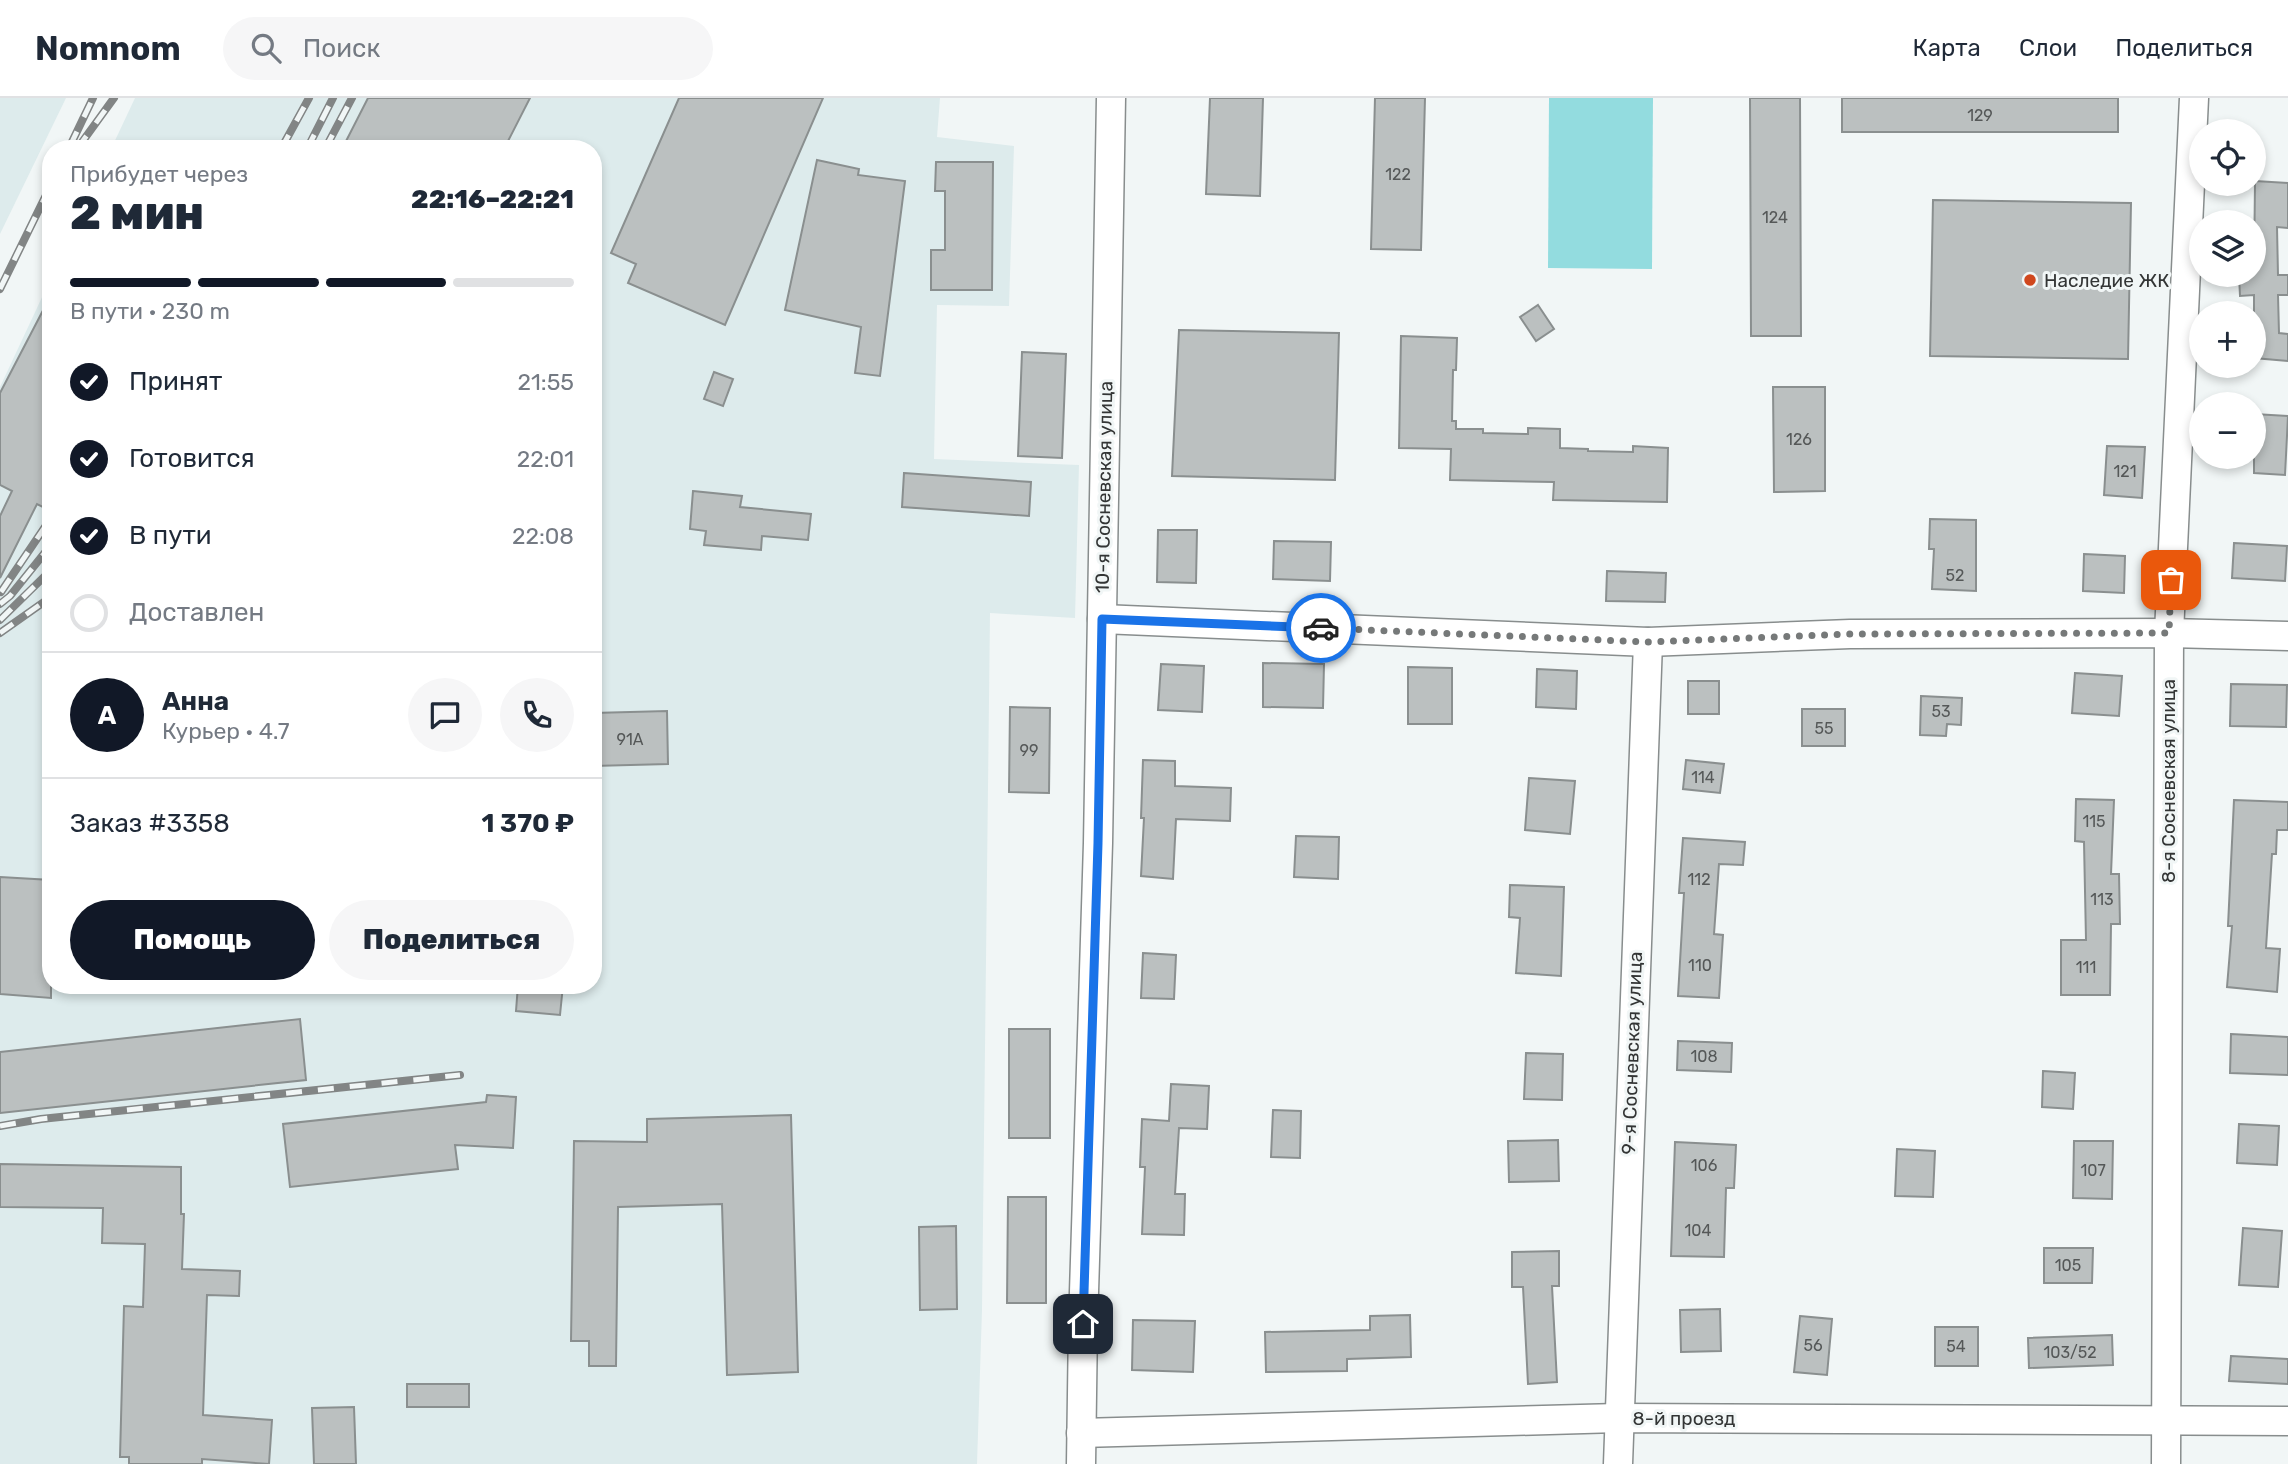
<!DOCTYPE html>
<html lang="ru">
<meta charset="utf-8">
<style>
body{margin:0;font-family:Rubik,sans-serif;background:#f6f6f7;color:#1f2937;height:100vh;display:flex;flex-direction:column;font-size:26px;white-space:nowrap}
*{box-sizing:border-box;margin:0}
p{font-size:23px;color:#747a83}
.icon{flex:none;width:38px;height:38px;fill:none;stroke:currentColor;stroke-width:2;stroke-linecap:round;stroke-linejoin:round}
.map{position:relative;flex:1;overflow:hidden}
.drawer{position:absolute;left:42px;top:42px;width:560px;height:854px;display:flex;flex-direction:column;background:#fff;border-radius:28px;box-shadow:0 4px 10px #0003}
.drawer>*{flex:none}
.controls{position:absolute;left:2189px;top:21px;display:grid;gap:14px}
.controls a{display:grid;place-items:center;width:77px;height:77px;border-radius:50%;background:#fff;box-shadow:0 4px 10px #0003;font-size:35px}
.pin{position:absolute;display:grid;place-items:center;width:60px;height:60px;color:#fff;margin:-30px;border-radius:14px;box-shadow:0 4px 10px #0006}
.courier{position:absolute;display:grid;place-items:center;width:70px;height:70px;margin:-35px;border:5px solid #1a73e8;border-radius:50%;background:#fff;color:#222;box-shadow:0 2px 9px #0007}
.summary em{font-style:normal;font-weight:800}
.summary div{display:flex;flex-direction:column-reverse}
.summary{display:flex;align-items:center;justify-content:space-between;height:119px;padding:0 28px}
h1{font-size:46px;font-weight:800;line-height:52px}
.bar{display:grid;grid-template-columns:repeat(4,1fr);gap:10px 7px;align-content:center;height:84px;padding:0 28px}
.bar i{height:9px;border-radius:5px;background:#e0e1e3}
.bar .active{background:#111827}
.bar p{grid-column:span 4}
.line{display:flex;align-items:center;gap:18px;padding:0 28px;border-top:2px solid #e0e1e3}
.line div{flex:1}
.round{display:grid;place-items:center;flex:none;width:74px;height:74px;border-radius:37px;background:#f6f6f7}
ol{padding:0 28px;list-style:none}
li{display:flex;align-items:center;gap:21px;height:77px}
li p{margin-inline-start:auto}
li .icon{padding:7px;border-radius:50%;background:#111827;color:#fff;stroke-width:4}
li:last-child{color:#747a83}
li i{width:38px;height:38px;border:4px solid #e0e1e3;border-radius:50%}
.primary-button{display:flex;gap:14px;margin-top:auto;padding:14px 28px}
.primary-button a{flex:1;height:80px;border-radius:42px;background:#111827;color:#fff;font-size:28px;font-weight:800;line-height:80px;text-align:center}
.primary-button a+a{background:#f6f6f7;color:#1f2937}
header{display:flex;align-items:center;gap:42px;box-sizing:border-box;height:98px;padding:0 35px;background:#fff;border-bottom:2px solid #e0e1e3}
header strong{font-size:33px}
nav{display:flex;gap:38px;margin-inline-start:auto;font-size:24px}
.search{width:490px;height:63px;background:#f6f6f7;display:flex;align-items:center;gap:18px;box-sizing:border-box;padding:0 24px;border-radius:38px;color:#747a83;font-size:26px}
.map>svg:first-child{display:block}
.built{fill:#ddebec}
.green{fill:#93dcdf}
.building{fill:#bbc0c0;stroke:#8a8f8f;stroke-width:2}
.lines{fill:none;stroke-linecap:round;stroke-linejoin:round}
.minor-casing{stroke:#888d8d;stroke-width:31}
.minor{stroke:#fff;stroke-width:28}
.rail-casing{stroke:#828585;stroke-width:8}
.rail{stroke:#f1f6f6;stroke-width:5;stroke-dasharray:16;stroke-linecap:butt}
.done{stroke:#767979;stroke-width:7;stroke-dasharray:0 12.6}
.route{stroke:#1a73e8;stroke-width:9}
.poi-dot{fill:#d0471d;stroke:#f1f6f6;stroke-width:2.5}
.labels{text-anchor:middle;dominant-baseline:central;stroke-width:6;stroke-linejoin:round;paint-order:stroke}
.number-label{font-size:16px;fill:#555858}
.poi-label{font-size:19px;fill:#333535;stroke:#f1f6f6;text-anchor:start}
.street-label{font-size:19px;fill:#333535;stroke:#f1f6f6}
</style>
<header>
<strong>Nomnom</strong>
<div class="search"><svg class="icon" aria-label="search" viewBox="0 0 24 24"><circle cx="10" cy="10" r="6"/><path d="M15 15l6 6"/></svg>Поиск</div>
<nav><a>Карта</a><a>Слои</a><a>Поделиться</a></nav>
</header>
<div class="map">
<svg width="2288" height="1366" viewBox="0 0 2288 1366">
<rect width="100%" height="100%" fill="#f1f6f6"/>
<!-- built -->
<g class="built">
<polygon points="0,0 66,0 0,136"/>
<polygon points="135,0 940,0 937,39 1014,48 1009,208 937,207 934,361 1079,367 1075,520 990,515 982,1212 977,1366 0,1366 0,289 51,180 51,887 593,887 593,51 111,51"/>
</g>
<!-- green -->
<polygon class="green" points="1549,0 1653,0 1652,171 1548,170"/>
<!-- building -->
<g class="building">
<polygon points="368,0 530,0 504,51 342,51"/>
<polygon points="679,0 823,0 725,227 628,185 636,166 611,155"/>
<polygon points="1210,0 1263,0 1260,98 1206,96"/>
<polygon points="1375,0 1425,0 1421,152 1371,151"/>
<polygon points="1750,0 1800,0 1801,238 1751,238"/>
<rect x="1842" y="0" width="276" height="34"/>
<polygon points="817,62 859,71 858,77 905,83 880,278 855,275 861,229 785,212"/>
<polygon points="936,64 993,64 992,192 931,192 931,152 945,152 945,93 935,93"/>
<polygon points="2255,83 2288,85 2288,130 2277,129 2278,177 2288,177 2288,197 2278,197 2279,235 2288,236 2288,263 2254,260 2254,197 2240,198 2239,177 2254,177"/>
<polygon points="1933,102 2131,105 2128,261 1930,258"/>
<polygon points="51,197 51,413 37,406 0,480 0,418 12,393 0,387 0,295"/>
<polygon points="1538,207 1554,231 1536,243 1520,219"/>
<polygon points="1179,232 1339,235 1335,382 1172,378"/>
<polygon points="1401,238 1457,240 1456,272 1453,272 1452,323 1456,323 1456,331 1483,331 1483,335 1528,336 1528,330 1560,331 1560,350 1588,351 1588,353 1633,354 1633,348 1668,350 1667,404 1553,402 1554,384 1450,382 1451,351 1399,350"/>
<polygon points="1022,254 1066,256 1062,360 1018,358"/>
<polygon points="714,274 733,281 723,308 704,301"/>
<polygon points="1773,289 1825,289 1825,393 1774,394"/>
<polygon points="2254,316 2288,318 2285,377 2254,375"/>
<polygon points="2107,348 2145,349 2142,400 2104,397"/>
<polygon points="904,375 1031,384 1029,418 902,409"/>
<polygon points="693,393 742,398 740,409 811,416 808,442 762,438 761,452 704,447 706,433 690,431"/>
<polygon points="1930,421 1976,422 1976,493 1932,491 1934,451 1929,451"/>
<polygon points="1158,432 1197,432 1196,485 1157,484"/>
<polygon points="1274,443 1331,444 1330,483 1273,481"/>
<polygon points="2234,445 2287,448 2285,483 2232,480"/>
<polygon points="2084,456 2125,458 2124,495 2083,493"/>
<polygon points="1607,473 1666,475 1665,504 1606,503"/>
<polygon points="1263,565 1324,566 1323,610 1263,609"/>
<polygon points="1161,566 1204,568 1202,614 1158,612"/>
<polygon points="1408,569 1452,570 1452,626 1408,626"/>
<polygon points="1537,571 1577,573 1576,611 1536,609"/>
<polygon points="2075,575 2122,578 2119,618 2072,615"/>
<rect x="1688" y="583" width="31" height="33"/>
<polygon points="2231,586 2287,587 2286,629 2230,628"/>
<polygon points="1921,598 1962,600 1961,627 1947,626 1946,638 1920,637"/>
<polygon points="1010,609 1050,610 1049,695 1009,694"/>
<rect x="1802" y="611" width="43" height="37"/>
<polygon points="667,613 668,666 593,668 593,615"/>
<polygon points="1143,662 1175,663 1175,688 1231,690 1230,723 1176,721 1173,781 1141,778 1144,720 1141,720"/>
<polygon points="1686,662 1724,666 1720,695 1683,691"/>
<polygon points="1529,680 1575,683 1570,736 1525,732"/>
<polygon points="2076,701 2114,702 2111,776 2119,776 2120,826 2111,826 2110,897 2061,897 2061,842 2086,842 2084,744 2075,743"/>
<polygon points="2234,702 2288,704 2288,732 2277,732 2276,756 2272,756 2266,850 2280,851 2277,894 2227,889 2232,828 2228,828"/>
<polygon points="1296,738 1339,739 1338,781 1294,779"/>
<polygon points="1683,740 1745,744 1743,767 1719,766 1714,836 1723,837 1719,900 1678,898 1684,795 1679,795"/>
<polygon points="0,779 51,782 51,900 0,896"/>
<polygon points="1510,787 1564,789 1561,878 1516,875 1520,820 1509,819"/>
<polygon points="1143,855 1176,857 1174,901 1141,900"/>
<polygon points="518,887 563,887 560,917 516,913"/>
<polygon points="300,921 306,982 0,1015 0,954"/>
<rect x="1009" y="931" width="41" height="109"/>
<polygon points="2231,936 2288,939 2288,977 2230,975"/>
<polygon points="1678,943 1732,945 1731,974 1677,972"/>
<polygon points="1526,955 1563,956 1562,1002 1524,1001"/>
<polygon points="2043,973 2075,975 2073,1011 2042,1009"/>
<polygon points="1171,986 1209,988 1207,1031 1179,1030 1175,1096 1185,1096 1184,1137 1142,1136 1145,1069 1140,1069 1142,1021 1169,1023"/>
<polygon points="487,997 516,999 513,1050 455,1047 458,1071 290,1089 283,1026 486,1004"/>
<polygon points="1273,1012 1301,1013 1300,1060 1271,1059"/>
<polygon points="791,1017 798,1274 727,1277 722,1106 618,1109 616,1268 589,1268 589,1243 571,1243 574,1043 647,1044 647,1021"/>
<polygon points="2239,1026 2279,1028 2277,1067 2237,1065"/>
<polygon points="1558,1042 1559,1083 1509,1084 1508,1043"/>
<polygon points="2074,1043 2113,1043 2112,1101 2073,1100"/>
<polygon points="1675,1044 1736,1047 1734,1090 1726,1090 1724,1159 1671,1158"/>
<polygon points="1897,1051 1935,1053 1933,1099 1895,1098"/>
<polygon points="0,1066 181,1069 181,1116 184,1116 182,1171 240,1173 239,1198 207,1197 203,1317 272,1322 269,1366 202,1361 202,1366 129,1366 129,1359 120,1359 124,1208 143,1209 145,1146 102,1145 103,1110 0,1109"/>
<polygon points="1008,1099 1046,1099 1046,1205 1007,1205"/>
<polygon points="956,1128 957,1211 920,1212 919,1129"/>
<polygon points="2243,1130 2282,1133 2278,1189 2239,1187"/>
<polygon points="2044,1150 2093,1150 2092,1185 2044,1185"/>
<polygon points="1559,1153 1559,1188 1552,1188 1557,1284 1528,1286 1523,1189 1512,1189 1512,1154"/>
<polygon points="1720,1211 1721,1253 1681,1254 1680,1212"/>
<polygon points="1410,1217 1411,1259 1347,1261 1347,1273 1266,1274 1265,1234 1370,1232 1370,1218"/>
<polygon points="1800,1218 1832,1221 1827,1277 1794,1274"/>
<polygon points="1133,1222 1195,1223 1193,1274 1132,1272"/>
<rect x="1935" y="1229" width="43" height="39"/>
<polygon points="2112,1237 2113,1267 2029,1270 2028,1240"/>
<polygon points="2231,1258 2288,1261 2288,1286 2229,1283"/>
<rect x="407" y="1286" width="62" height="23"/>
<polygon points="354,1309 356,1366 314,1366 312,1310"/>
</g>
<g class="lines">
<!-- minor casing -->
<g class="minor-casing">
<g id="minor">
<polyline points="1102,521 1648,544 1850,536 2169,535 2288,538"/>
<polyline points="1081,1335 1618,1320 2288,1323"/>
<polyline points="1081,1366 1083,1226 1098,745 1111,0"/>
<polyline points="1618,1366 1648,544"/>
<polyline points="2166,1366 2169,535 2194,0"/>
</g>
</g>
<!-- minor -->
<use href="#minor" class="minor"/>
<!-- rail casing -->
<g class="rail-casing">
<g id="rail">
<polyline points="70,48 93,0"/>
<polyline points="77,51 114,0"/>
<polyline points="281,51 309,0"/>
<polyline points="307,51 333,0"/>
<polyline points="325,51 352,0"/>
<polyline points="0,191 51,87"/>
<polyline points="1,494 51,420"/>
<polyline points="0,506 10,498 51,447"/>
<polyline points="0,522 51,472"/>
<polyline points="0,535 51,499"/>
<polyline points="0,1028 41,1021 460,977"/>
</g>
</g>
<!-- rail -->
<use href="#rail" class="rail"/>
</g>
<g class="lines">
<!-- done -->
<polyline class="done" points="1321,530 1648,544 1850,536 2169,535 2171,482"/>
<!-- route -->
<polyline class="route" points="1083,1226 1098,745 1102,521 1321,530"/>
</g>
<!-- markers -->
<circle class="poi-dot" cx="2030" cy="182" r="7"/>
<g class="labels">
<!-- number labels -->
<g class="number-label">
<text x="1980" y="17">129</text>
<text x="1398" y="76">122</text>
<text x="1775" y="119">124</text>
<text x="1799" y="341">126</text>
<text x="2125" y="373">121</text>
<text x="1955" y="477">52</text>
<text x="1941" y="613">53</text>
<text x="1824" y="630">55</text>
<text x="630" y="641">91А</text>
<text x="1029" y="652">99</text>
<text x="1703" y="679">114</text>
<text x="2094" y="723">115</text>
<text x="1699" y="781">112</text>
<text x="2102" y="801">113</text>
<text x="1700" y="867">110</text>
<text x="2086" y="869">111</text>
<text x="1704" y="958">108</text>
<text x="1704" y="1067">106</text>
<text x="2093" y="1072">107</text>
<text x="1698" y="1132">104</text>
<text x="2068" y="1167">105</text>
<text x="1813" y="1247">56</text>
<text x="1956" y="1248">54</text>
<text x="2070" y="1254">103/52</text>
</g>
<!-- poi labels -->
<g class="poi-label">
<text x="2044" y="182">Наследие ЖК</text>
</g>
<!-- street labels -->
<g class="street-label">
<text transform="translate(1104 389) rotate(-89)">10-я Сосневская улица</text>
<text transform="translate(2168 683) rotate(-90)">8-я Сосневская улица</text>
<text transform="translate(1632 955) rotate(-88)">9-я Сосневская улица</text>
<text x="1684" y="1320">8-й проезд</text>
</g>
</g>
</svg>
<div class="controls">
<a><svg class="icon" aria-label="locate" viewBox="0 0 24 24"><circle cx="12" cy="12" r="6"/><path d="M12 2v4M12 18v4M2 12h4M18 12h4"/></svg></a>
<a><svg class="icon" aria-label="layers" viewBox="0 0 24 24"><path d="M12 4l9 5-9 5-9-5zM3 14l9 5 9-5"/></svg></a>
<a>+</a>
<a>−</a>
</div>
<div class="pin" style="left:2171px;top:482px;background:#ea580c"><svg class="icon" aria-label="bag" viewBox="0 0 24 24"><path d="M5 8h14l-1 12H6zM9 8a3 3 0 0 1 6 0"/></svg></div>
<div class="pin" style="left:1083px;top:1226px;background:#1f2937"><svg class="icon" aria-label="home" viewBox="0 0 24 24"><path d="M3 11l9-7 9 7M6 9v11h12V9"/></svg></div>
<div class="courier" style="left:1321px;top:530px"><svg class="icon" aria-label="car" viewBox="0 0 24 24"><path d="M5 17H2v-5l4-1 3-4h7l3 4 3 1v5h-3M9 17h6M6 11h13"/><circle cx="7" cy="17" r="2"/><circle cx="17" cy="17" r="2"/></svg></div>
<section class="drawer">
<div class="summary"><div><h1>2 мин</h1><p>Прибудет через</p></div><em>22:16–22:21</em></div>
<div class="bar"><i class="active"></i><i class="active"></i><i class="active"></i><i></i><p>В пути · 230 m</p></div>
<ol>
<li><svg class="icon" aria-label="check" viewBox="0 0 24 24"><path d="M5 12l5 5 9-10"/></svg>Принят<p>21:55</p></li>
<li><svg class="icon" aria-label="check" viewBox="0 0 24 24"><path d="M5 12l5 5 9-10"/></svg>Готовится<p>22:01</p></li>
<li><svg class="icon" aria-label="check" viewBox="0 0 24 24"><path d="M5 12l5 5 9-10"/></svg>В пути<p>22:08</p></li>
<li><i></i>Доставлен</li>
</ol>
<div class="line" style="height:126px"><b class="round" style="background:#111827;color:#fff">А</b><div><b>Анна</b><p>Курьер · 4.7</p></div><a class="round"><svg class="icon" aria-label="chat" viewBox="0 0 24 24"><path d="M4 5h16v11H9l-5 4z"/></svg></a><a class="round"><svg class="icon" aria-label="phone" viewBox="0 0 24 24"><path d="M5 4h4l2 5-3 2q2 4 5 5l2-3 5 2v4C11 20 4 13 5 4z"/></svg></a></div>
<div class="line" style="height:91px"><div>Заказ #3358</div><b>1 370 ₽</b></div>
<div class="primary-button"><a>Помощь</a><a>Поделиться</a></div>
</section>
</div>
